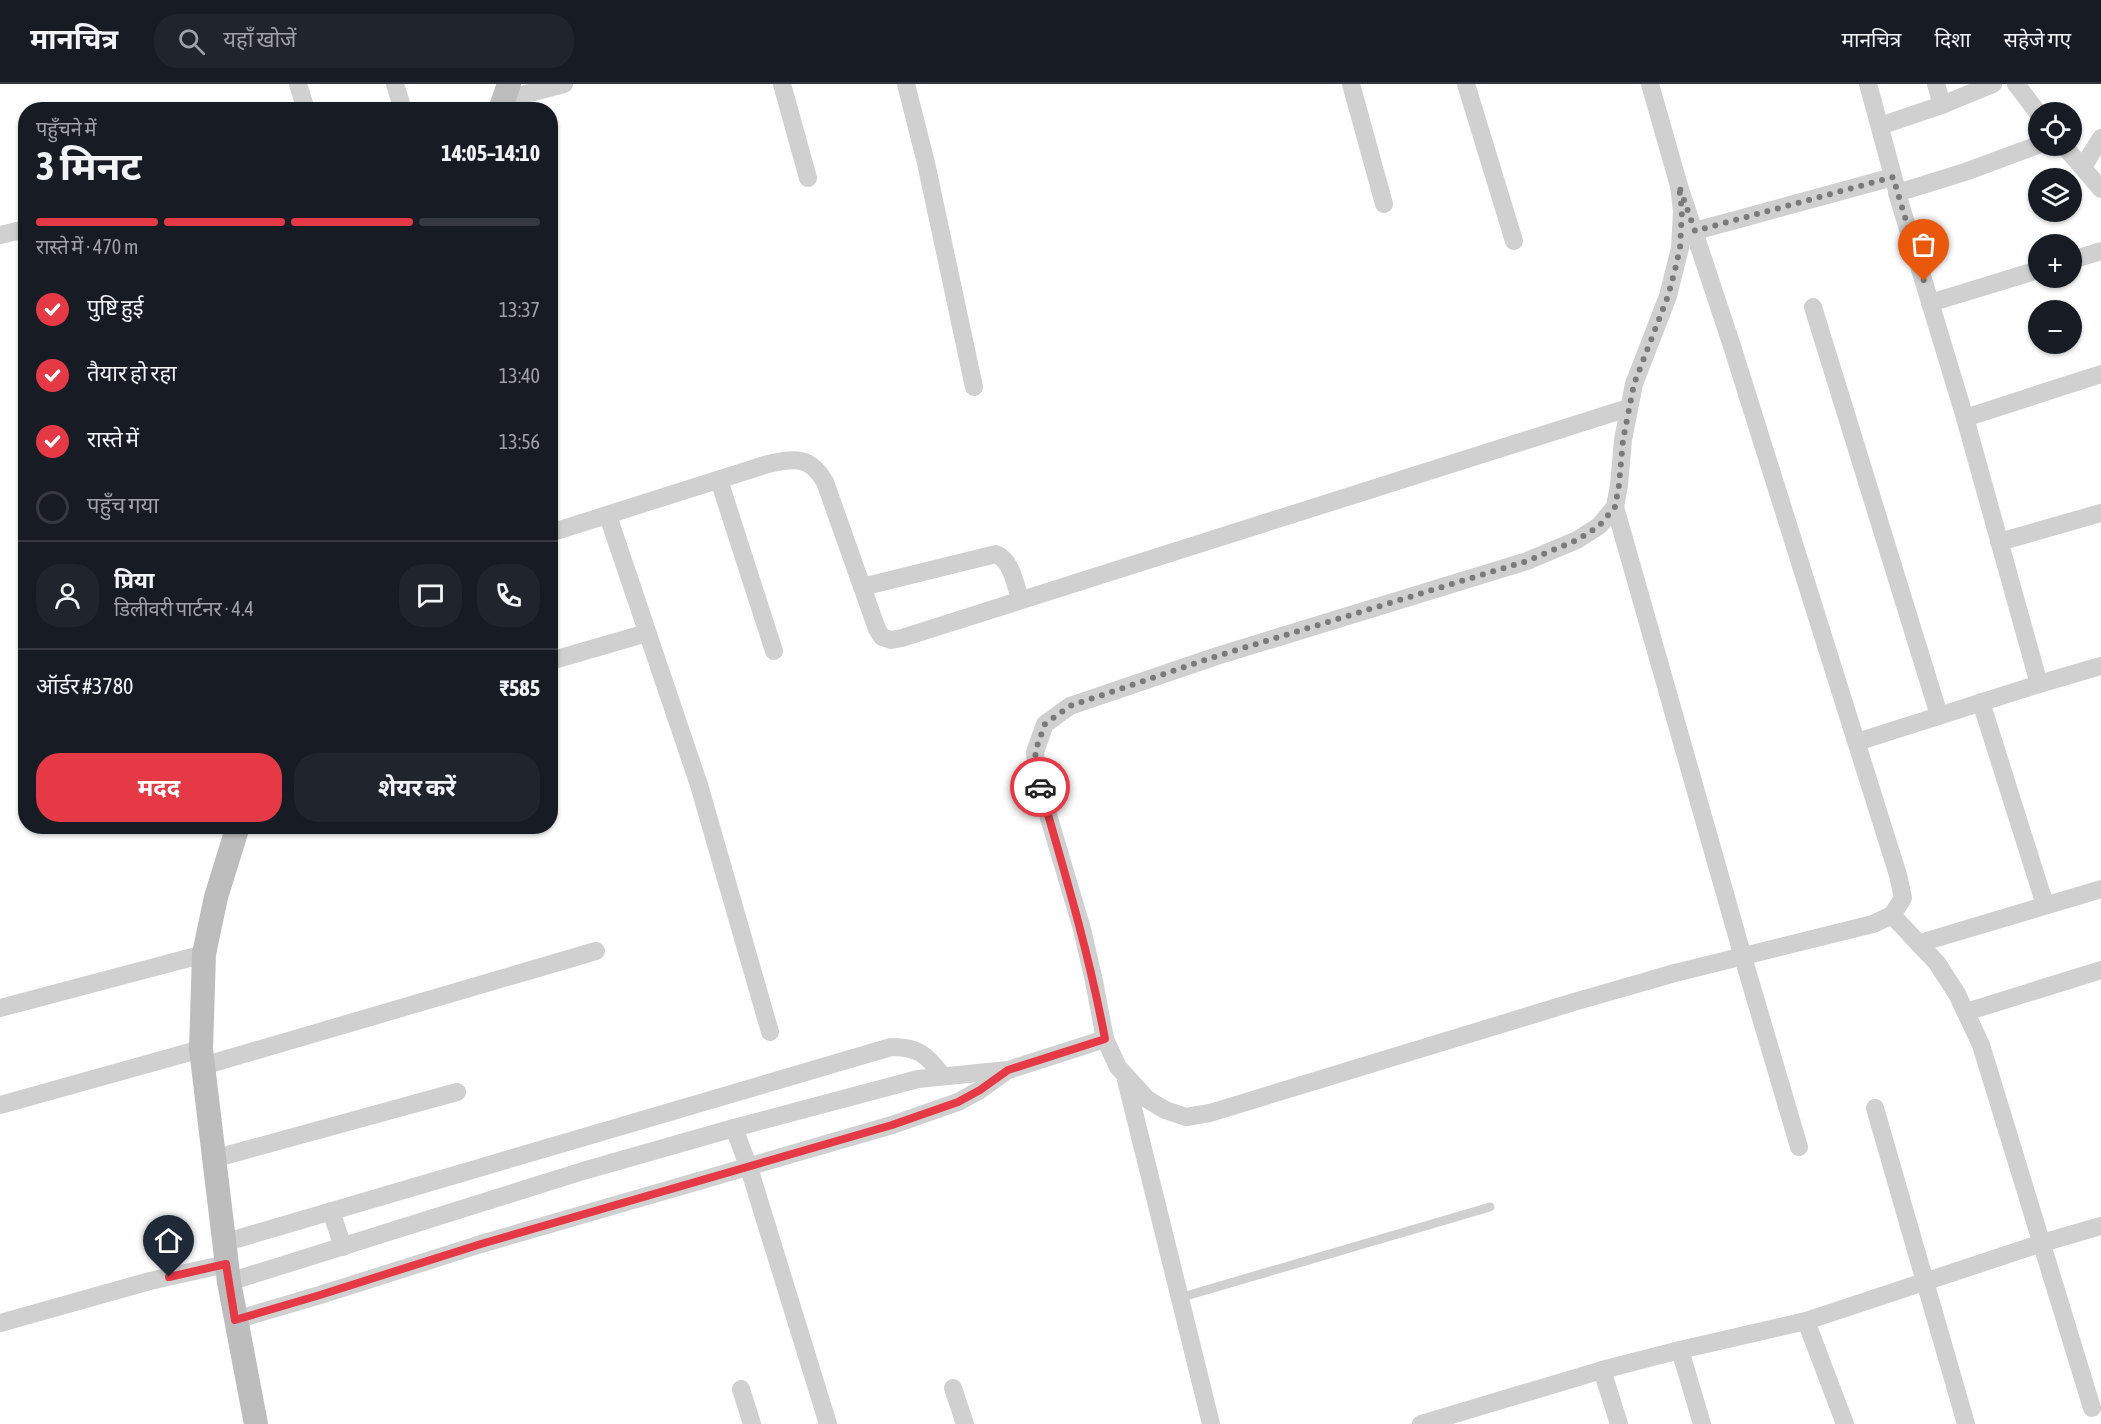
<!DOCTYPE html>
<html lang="hi">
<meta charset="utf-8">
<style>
body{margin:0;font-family:"Asap Condensed","Noto Sans Devanagari",sans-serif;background:#20242c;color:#f1f3f6;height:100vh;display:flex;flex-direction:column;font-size:22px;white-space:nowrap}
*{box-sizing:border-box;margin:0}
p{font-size:20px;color:#9ea1a6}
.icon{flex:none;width:33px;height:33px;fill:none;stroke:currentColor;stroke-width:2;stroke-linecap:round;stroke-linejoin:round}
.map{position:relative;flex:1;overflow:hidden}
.details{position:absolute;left:18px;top:18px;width:540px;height:732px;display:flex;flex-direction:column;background:#171b24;border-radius:24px;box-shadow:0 2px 4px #0004}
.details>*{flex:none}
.tools{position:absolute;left:2028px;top:18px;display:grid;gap:12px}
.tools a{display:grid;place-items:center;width:54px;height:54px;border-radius:50%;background:#171b24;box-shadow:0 2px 4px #0004;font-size:30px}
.pin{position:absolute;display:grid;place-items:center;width:51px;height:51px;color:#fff;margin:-62px -26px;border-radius:50% 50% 50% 0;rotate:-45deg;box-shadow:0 0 6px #0007}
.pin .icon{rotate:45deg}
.courier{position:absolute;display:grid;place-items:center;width:60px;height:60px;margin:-30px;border:4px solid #e63946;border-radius:50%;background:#fff;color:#222;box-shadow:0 2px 8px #0007}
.head em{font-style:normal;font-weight:700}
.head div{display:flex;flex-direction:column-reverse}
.head{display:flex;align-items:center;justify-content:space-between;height:102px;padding:0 18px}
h1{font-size:39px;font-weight:700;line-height:45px}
.bar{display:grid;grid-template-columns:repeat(4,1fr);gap:9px 6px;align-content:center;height:72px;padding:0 18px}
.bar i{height:8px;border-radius:4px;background:#363941}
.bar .current{background:#e63946}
.bar p{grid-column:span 4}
.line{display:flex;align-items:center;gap:15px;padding:0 18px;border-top:2px solid #363941}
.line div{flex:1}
.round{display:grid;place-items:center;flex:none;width:63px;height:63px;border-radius:24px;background:#20242c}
ol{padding:0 18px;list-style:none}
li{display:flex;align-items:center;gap:18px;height:66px}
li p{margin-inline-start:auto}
li .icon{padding:6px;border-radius:50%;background:#e63946;color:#fff;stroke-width:4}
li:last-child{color:#9ea1a6}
li i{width:33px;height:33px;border:3px solid #363941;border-radius:50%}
.primary-button{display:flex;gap:12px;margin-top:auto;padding:12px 18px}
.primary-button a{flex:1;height:69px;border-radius:24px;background:#e63946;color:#fff;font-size:24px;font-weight:700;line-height:69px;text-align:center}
.primary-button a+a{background:#20242c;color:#f1f3f6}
header{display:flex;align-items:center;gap:36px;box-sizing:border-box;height:84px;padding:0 30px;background:#171b24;border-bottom:2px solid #363941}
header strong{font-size:28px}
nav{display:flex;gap:33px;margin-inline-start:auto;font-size:21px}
.search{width:420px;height:54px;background:#20242c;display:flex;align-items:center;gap:15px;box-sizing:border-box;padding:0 21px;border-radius:24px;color:#9ea1a6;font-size:22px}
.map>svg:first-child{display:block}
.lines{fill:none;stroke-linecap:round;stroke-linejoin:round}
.lane{stroke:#d0d0d0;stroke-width:9}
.street{stroke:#d0d0d0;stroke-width:18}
.secondary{stroke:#bdbdbd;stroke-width:24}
.done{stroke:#7a7a7a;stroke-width:6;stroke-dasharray:0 10.8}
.route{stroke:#e63946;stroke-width:8}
</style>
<header>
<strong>मानचित्र</strong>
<div class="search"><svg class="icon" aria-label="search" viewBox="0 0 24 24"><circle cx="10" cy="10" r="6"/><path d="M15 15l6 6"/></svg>यहाँ खोजें</div>
<nav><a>मानचित्र</a><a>दिशा</a><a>सहेजे गए</a></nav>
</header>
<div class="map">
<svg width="2101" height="1340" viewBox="0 0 2101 1340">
<rect width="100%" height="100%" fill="#fff"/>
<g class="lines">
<!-- lane -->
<polyline class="lane" points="1179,1214 1490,1123"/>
<!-- street -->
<g class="street">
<polyline points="298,0 306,26"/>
<polyline points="395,0 403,26"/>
<polyline points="782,0 808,94"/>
<polyline points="906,0 926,79 974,303"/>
<polyline points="1351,0 1384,120"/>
<polyline points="1466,0 1514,157"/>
<polyline points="1868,0 1896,103"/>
<polyline points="1936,0 1942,21"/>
<polyline points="2016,0 2038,29"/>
<polyline points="503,16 564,0"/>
<polyline points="1880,42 1942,21 1993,0"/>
<polyline points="2064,62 2101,105"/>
<polyline points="2083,83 2101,54"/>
<polyline points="1695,147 1893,93"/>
<polyline points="0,151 26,145"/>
<polyline points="2072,176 2101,167"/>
<polyline points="1930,219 2038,186"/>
<polyline points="1813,223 1939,631"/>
<polyline points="1965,334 2101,290"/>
<polyline points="719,396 774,567"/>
<polyline points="1615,423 1743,873 1799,1063"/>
<polyline points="608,432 699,701 770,948"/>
<path d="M550,449l218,-69c27,-6 42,-8 57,18l52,147 5,8 9,3 11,-2 726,-230"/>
<polyline points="1999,458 2101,429"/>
<path d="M862,503l134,-33c16,7 19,30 24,45"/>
<polyline points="550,577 647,549"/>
<polyline points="2039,600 2101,582"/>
<polyline points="1981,618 2045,821"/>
<polyline points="1857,658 2039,600 1965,334 1897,109 1965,88 2038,61"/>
<polyline points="1892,831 1937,879 1957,910 1981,961 2092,1324"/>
<polyline points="1920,859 2101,805"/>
<polyline points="0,924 204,870"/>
<polyline points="1966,928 2101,886"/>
<polyline points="1105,955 1094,897 1082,845 1038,697 1035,668 1045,640 1070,622 1217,572 1527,477 1577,456 1599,442 1615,423 1619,401 1623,356 1634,300 1668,212 1680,164 1682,127 1679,102 1650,0"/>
<polyline points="203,982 596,867"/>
<polyline points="1126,996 1211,1340"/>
<polyline points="0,1021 201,965"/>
<polyline points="1875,1024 1966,1340"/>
<polyline points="734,1044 749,1084 828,1340"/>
<polyline points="213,1075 457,1008"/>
<polyline points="331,1127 343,1163"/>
<path d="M223,1159l668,-196c27,0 35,7 51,28"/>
<polyline points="229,1198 583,1087 734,1044 918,995 1008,986 1105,955 1118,983 1147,1015 1165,1026 1186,1033 1210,1029 1574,918 1675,889 1873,840 1892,831 1903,814 1898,791 1732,262 1679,102"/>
<polyline points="235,1236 320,1211 481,1160 892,1041 958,1018 980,1006 1008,986"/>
<polyline points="1806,1237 1845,1340"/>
<polyline points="0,1239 150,1197 226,1180"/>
<polyline points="1680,1266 1702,1340"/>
<polyline points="1602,1286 1619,1340"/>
<polyline points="953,1304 965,1340"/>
<polyline points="741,1305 752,1340"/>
<polyline points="1421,1340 1602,1286 1680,1266 1806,1237 2042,1159 2101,1142"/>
</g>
<!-- secondary -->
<g class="secondary">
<polyline points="500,26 509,0"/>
<polyline points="238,742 216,813 204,870 201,965 229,1198 256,1340"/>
</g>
</g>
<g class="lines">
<!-- done -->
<polyline class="done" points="1040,703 1035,668 1045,640 1070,622 1217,572 1527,477 1577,456 1599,442 1615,423 1619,401 1623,356 1634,300 1668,212 1675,186 1680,164 1682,127 1679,102 1695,147 1893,93 1924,197"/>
<!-- route -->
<path class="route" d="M169,1193l57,-13 9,56 85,-25 161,-51 411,-119 66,-23 22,-12 28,-20 97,-31c-16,-86 -41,-169 -65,-252"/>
</g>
</svg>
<div class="tools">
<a><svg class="icon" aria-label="locate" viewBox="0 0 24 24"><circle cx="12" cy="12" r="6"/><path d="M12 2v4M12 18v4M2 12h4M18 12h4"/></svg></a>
<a><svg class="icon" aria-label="layers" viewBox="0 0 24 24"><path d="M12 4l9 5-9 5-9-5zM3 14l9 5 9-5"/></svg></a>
<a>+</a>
<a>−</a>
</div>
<div class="pin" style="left:1924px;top:197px;background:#ea580c"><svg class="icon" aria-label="bag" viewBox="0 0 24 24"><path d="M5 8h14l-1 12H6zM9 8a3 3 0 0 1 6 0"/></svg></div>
<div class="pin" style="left:169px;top:1193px;background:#1f2937"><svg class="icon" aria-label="home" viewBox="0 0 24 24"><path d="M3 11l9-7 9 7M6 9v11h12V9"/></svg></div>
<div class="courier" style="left:1040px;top:703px"><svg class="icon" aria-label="car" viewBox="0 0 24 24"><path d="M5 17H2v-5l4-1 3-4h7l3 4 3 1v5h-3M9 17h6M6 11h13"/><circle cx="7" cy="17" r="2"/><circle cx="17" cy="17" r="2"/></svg></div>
<section class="details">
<div class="head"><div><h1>3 मिनट</h1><p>पहुँचने में</p></div><em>14:05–14:10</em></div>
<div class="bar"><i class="current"></i><i class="current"></i><i class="current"></i><i></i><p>रास्ते में · 470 m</p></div>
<ol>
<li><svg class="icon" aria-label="check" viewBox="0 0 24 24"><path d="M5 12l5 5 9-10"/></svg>पुष्टि हुई<p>13:37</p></li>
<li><svg class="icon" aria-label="check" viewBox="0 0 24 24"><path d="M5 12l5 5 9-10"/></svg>तैयार हो रहा<p>13:40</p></li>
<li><svg class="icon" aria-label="check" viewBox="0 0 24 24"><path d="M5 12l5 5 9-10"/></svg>रास्ते में<p>13:56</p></li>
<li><i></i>पहुँच गया</li>
</ol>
<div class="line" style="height:108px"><a class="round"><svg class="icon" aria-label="person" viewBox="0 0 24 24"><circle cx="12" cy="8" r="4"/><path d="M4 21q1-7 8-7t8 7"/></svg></a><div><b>प्रिया</b><p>डिलीवरी पार्टनर · 4.4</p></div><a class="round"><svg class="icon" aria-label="chat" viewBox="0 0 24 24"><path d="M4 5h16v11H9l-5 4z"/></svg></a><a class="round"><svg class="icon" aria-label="phone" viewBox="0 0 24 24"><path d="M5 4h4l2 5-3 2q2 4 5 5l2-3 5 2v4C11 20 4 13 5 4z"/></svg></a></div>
<div class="line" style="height:78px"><div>ऑर्डर #3780</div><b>₹585</b></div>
<div class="primary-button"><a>मदद</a><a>शेयर करें</a></div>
</section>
</div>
